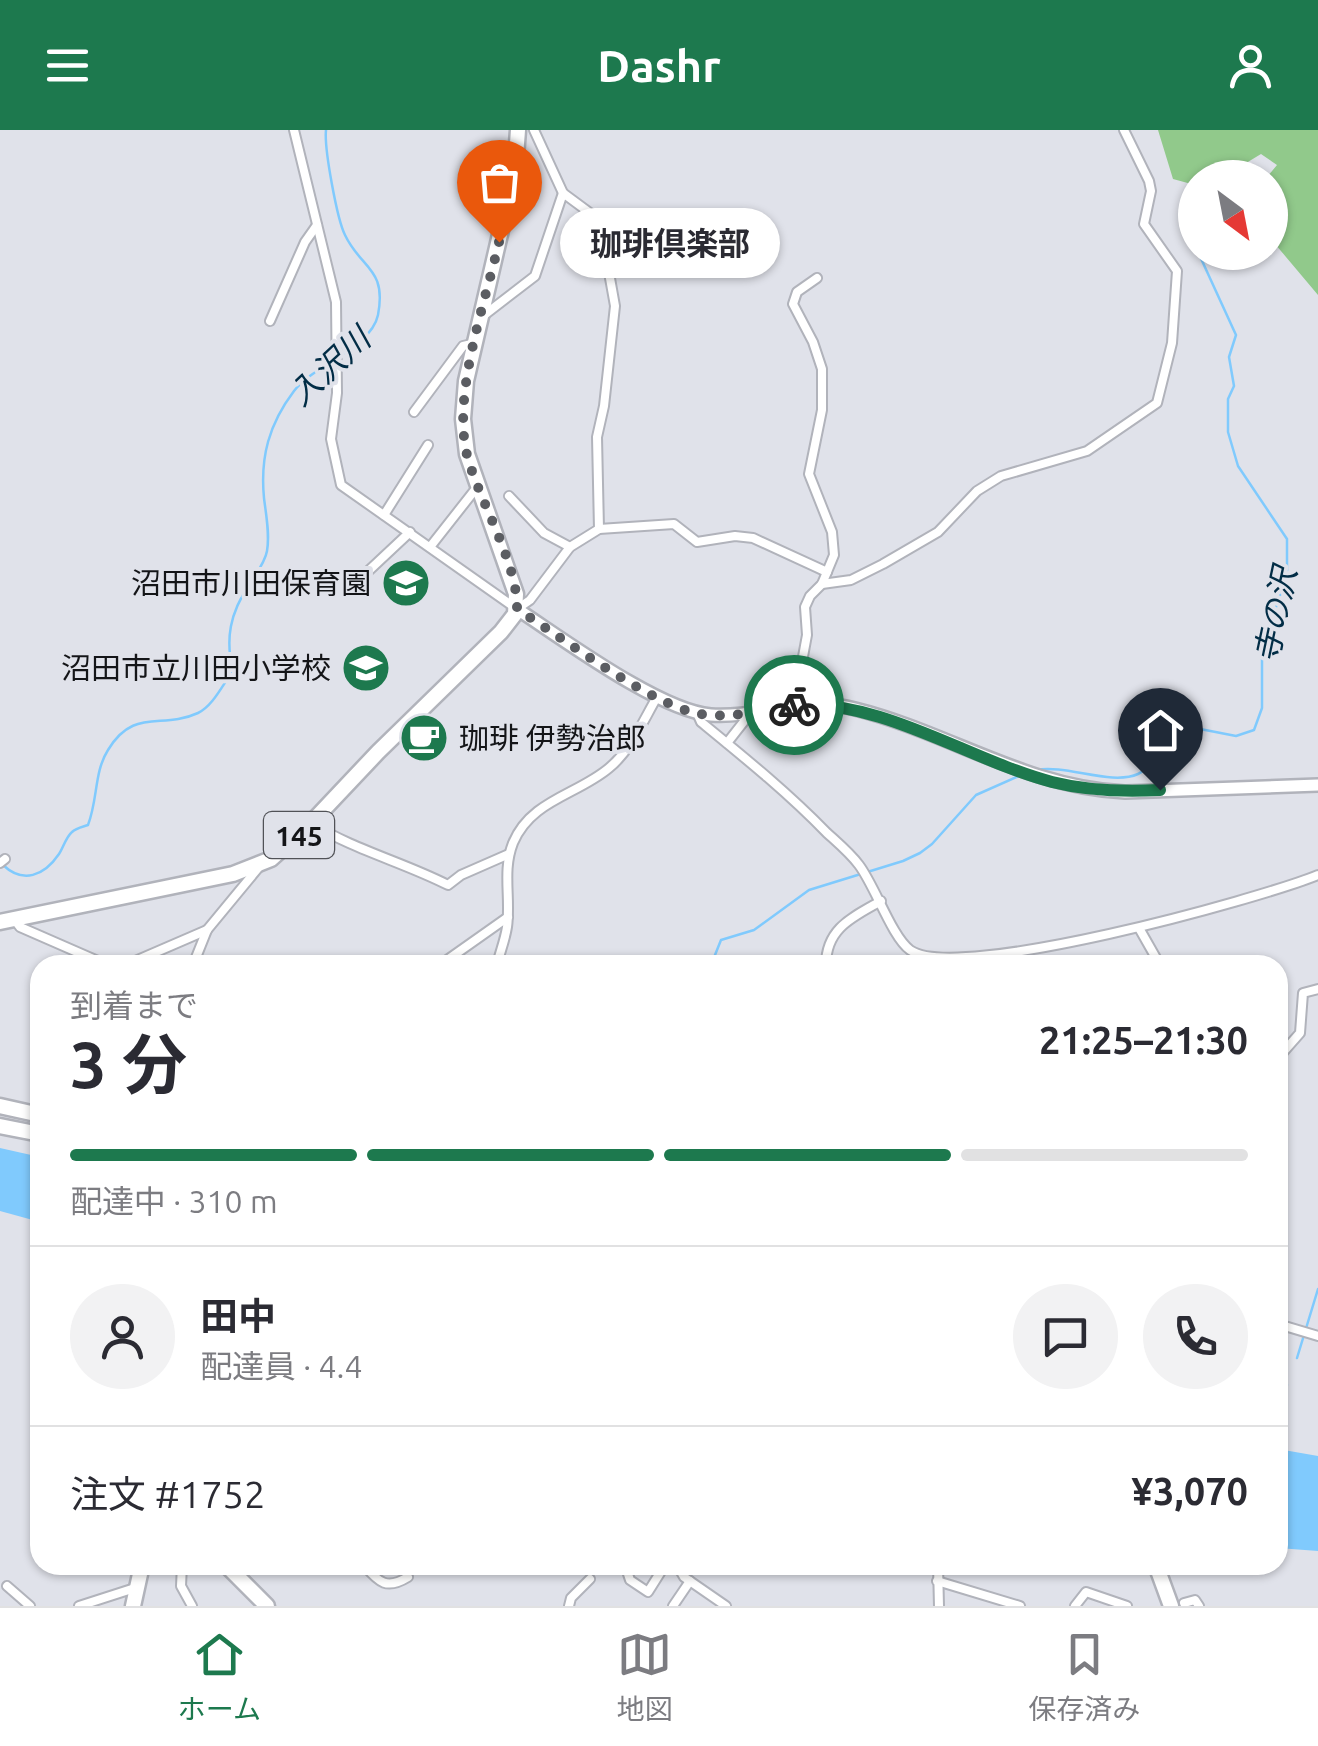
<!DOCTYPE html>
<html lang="ja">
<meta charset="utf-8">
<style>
body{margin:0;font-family:Ubuntu,"Noto Sans JP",sans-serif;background:#f2f2f3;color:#2b2b33;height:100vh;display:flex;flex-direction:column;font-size:38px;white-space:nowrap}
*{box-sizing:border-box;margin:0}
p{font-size:32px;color:#7c7c81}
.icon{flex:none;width:55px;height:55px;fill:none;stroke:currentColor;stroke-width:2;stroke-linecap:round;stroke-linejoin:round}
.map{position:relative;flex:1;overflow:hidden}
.drawer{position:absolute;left:30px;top:825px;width:1258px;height:620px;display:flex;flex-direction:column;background:#fff;border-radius:30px;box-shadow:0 2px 8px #0004}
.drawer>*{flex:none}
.needle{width:65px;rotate:148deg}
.buttons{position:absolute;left:1178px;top:30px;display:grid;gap:20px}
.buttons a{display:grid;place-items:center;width:110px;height:110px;border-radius:50%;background:#fff;box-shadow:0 2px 8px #0004;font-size:50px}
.pin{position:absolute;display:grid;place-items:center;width:85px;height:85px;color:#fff;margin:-102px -42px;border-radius:50% 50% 50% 0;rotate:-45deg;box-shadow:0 0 10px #0007}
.pin .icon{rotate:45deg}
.courier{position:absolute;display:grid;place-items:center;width:100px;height:100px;margin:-50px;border:8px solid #1d794e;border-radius:50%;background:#fff;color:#222;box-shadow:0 2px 12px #0007}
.bubble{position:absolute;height:70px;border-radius:35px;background:#fff;box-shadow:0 2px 8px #0004;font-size:32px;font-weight:700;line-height:70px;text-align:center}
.headline em{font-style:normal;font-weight:700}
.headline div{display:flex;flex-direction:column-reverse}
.headline{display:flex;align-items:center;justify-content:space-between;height:170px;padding:0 40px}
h1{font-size:65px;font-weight:700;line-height:75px}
.bar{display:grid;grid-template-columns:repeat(4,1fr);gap:15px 10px;align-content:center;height:120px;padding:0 40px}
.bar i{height:12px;border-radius:8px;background:#e1e1e2}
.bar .active{background:#1d794e}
.bar p{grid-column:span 4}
.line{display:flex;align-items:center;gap:25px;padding:0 40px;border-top:2px solid #e1e1e2}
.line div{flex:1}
.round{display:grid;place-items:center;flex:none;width:105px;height:105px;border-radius:52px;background:#f2f2f3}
header{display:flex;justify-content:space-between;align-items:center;height:130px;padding:0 40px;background:#1d794e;color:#fff;font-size:45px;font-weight:700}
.menu{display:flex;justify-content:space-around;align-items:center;height:140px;border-top:2px solid #e1e1e2;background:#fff;font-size:28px;color:#7c7c81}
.menu a{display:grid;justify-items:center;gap:5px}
.menu .active{color:#1d794e}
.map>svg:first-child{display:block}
.green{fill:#91c98b}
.water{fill:#80cafd}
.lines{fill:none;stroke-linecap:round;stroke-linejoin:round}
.stream{stroke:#80cafd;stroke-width:2.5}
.minor-casing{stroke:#b1b3bb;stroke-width:12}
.secondary-casing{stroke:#b1b3bb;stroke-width:16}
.trunk-casing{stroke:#b1b3bb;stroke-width:19}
.minor{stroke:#fff;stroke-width:8}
.secondary{stroke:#fff;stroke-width:11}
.trunk{stroke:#fff;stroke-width:14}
.done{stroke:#5b5d62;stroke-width:10;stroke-dasharray:0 18}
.route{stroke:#1d794e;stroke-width:12}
.labels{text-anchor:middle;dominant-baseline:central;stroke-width:8;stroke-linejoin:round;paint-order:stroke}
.shield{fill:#e0e2ea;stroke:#515257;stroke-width:2.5}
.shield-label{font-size:28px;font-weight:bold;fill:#141518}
.poi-label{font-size:30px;fill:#141518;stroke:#e0e2ea;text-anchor:end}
.water-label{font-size:32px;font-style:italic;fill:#022d46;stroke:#e0e2ea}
</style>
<header><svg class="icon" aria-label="menu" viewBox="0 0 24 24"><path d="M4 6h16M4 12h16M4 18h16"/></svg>Dashr<svg class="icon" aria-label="person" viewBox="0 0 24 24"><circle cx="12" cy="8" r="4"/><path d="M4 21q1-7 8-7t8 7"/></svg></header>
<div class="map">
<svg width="1318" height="1476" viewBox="0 0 1318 1476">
<rect width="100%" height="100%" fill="#e0e2ea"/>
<!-- green -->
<polygon class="green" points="1158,0 1318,0 1318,165 1270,108 1270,48 1267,47 1277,35 1261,24 1223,47 1195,48 1195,55 1173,49"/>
<!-- water -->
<g class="water">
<polygon points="0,1018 40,1027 40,1092 0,1081"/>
<polygon points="1278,1319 1318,1326 1318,1421 1278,1418"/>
</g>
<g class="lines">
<!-- stream -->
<g class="stream">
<path d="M1036,640c30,-6 75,16 102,4 22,-10 28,-38 52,-47l46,9 18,-6 8,-22v-59l25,-75v-35l-49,-73 -10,-34v-33l6,-13 -5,-29 7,-22 -38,-83"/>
<path d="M3,735c20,19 41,11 56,-11 4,-6 7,-17 13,-22 4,-4 10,-5 16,-7 10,-26 6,-53 20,-75 26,-43 53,-20 90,-37 15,-7 25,-29 35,-42 -8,-32 -3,-58 16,-86 6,-10 16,-22 18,-34 3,-17 -1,-36 -3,-53 -4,-41 5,-74 30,-107 21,-27 77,-43 84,-76 9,-47 -17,-46 -33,-80 -8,-16 -21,-87 -19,-105"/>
<polyline points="711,835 721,810 754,800 809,760 903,731 920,723 932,714 976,665 1019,646"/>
<polyline points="1297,1228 1318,1159"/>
<polyline points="1278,1273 1287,1255"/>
</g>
<!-- minor casing -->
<g class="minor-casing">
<g id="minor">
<polyline points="294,0 336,172 337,263 331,309 341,355 517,479 530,470 570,417 599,399 597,307 604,276 615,176 608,137 590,83 563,63 534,0"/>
<polyline points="483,186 535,146 563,63"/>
<polyline points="270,191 305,112 317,95"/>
<polyline points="414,282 463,216 476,213"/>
<polyline points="509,366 544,403 570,417"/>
<polyline points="384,385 428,315"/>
<polyline points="599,399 674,394 697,412 735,406 753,408 827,442"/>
<polyline points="430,417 478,356"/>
<polyline points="822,454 851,450 883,434 938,402 977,361 1001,346 1087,321 1157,273 1172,213 1177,141 1144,94 1151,61 1149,51 1124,0"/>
<polyline points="347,461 410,402"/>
<polyline points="794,575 807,505 805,477 810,466 822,454 834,425 832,402 809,344 822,280 822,239 813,212 793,174 797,162 817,148"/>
<path d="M697,583l4,9c44,36 86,70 126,111 11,10 23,20 32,32 16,21 33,72 51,85 47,33 349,-51 408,-75"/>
<polyline points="727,613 749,585"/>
<path d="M311,693c43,27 92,39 137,62l13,-10 48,-21"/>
<polyline points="0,733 5,729"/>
<polyline points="14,789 20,797 107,835"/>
<polyline points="1139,798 1160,835"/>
<polyline points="126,835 207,800"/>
<polyline points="193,835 207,800 259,737"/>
<polyline points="440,835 508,787"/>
<path d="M497,835c3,-13 8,-25 10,-38 4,-29 -5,-56 6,-84 18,-43 64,-48 96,-75 22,-18 34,-47 48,-71"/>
<path d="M826,835c0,-37 27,-48 55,-64"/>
<polyline points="1278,928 1300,903 1303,863 1318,859"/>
<polyline points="1278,1194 1318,1206"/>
<polyline points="182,1435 181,1456 192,1476"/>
<path d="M364,1435c15,18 23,25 44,12"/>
<polyline points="625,1435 630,1450 648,1462 665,1435"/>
<polyline points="677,1435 684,1447 726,1476"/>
<polyline points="938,1435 939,1476"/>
<polyline points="937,1451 1020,1476"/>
<polyline points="7,1456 30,1476"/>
<polyline points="1184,1473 1195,1470 1199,1476"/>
<polyline points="79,1476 138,1457"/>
<polyline points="569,1476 571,1468 590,1449"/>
<polyline points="673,1476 690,1451"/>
<polyline points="1075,1476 1086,1462 1127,1476"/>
</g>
</g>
<!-- secondary casing -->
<g class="secondary-casing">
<path id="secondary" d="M517,479c46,30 143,102 194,106 49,3 94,-19 144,-6 93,23 172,79 270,83l193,-7"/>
</g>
<!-- trunk casing -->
<g class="trunk-casing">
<g id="trunk">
<polyline points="0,792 233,744 271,729 311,693 378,622 501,502 515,484 516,464 467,324 463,289 466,251 515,40 518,0"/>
<polyline points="0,976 40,985"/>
<polyline points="0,996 40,1004"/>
<polyline points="226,1435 267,1476"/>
<polyline points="1156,1435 1171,1476"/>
<polyline points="133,1476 142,1435"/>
</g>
</g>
<!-- minor -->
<use href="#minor" class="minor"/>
<!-- secondary -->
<use href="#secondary" class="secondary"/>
<!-- trunk -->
<use href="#trunk" class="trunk"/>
</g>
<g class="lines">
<!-- done -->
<path class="done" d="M499,112c-14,62 -47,152 -32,213 12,46 51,108 50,154 44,28 136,97 183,105 31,5 64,-4 94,-9"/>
<!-- route -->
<path class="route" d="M794,575c91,-5 172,54 258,77 36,9 71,10 108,8"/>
</g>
<!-- icons -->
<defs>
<g id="school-disc" transform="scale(2.5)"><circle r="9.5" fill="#1d794e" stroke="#e0e2ea"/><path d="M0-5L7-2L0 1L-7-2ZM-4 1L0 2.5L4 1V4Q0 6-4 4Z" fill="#fff"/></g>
<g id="cafe-disc" transform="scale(2.5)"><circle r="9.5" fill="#1d794e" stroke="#e0e2ea"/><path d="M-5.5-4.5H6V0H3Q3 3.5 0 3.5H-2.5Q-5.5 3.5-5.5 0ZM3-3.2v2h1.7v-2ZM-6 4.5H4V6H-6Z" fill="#fff"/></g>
</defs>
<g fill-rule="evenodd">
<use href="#school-disc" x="406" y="453"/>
<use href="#school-disc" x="366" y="538"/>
<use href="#cafe-disc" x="424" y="608"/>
</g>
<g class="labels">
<!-- shield labels -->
<rect class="shield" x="264" y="682" width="70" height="46" rx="8"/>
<g class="shield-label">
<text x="299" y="705">145</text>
</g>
<!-- poi labels -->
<g class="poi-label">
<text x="371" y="453">沼田市川田保育園</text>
<text x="331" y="538">沼田市立川田小学校</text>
<text x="459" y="608" text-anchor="start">珈琲 伊勢治郎</text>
</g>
<!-- water labels -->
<g class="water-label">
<text transform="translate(329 236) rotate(-43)">入沢川</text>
<text transform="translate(1275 485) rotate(-78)">寺の沢</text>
</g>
</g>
</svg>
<div class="buttons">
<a><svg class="needle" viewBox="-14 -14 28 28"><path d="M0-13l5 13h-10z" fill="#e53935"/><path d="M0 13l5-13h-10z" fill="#7c7c81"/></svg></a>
</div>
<div class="pin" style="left:499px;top:112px;background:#ea580c"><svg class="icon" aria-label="bag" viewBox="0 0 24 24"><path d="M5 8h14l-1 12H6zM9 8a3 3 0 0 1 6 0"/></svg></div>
<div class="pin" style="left:1160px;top:660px;background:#1f2937"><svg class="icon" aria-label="home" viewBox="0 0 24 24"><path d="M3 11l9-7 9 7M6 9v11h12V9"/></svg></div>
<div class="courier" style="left:794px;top:575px"><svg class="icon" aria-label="bike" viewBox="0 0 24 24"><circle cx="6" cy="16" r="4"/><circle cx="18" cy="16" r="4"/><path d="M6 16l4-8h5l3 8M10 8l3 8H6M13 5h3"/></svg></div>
<div class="bubble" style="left:560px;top:78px;width:220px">珈琲倶楽部</div>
<section class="drawer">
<div class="headline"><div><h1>3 分</h1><p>到着まで</p></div><em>21:25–21:30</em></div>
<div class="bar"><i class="active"></i><i class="active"></i><i class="active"></i><i></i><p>配達中 · 310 m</p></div>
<div class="line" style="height:180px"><a class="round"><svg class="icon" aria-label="person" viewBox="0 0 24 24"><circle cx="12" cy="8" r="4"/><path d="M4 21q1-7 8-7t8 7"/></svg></a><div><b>田中</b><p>配達員 · 4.4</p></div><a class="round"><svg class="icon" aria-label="chat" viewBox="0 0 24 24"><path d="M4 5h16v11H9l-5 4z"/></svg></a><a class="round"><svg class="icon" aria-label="phone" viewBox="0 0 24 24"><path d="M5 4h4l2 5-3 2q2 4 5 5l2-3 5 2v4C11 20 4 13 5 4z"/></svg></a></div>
<div class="line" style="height:130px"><div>注文 #1752</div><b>¥3,070</b></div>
</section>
</div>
<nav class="menu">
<a class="active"><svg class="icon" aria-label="home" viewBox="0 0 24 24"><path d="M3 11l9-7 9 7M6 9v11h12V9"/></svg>ホーム</a>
<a><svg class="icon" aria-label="map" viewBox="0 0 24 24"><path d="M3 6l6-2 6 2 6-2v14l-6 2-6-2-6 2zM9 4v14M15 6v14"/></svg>地図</a>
<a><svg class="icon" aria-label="saved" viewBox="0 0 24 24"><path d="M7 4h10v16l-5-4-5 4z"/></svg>保存済み</a>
</nav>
